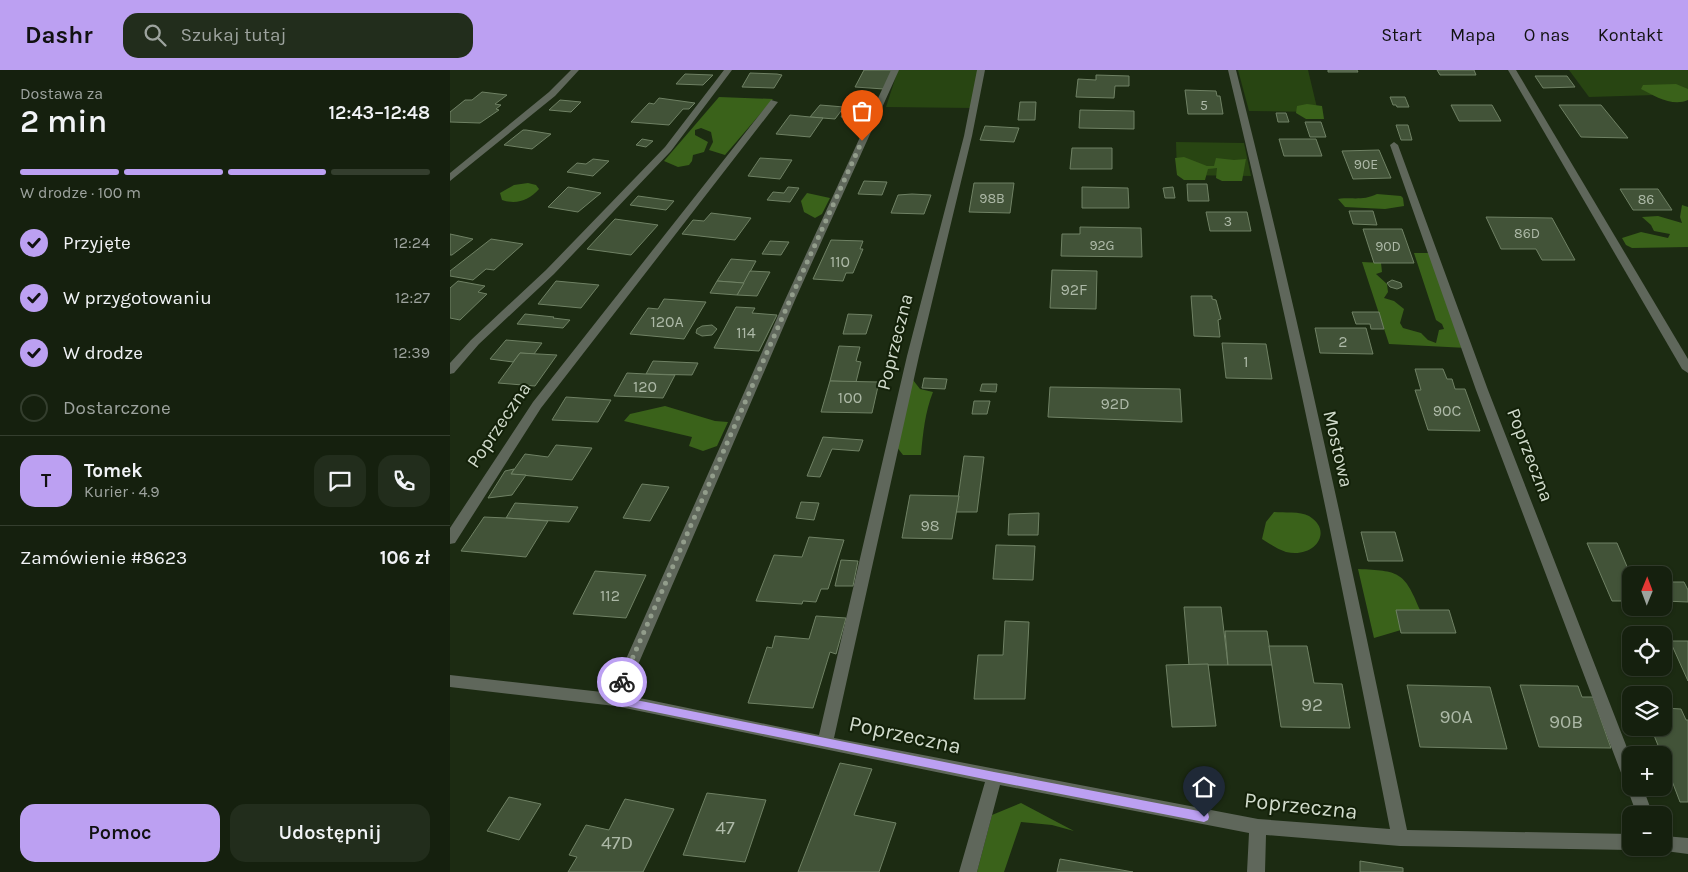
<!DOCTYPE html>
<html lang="pl">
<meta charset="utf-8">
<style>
body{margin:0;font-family:Karla,sans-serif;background:#222d1c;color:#f1f3f6;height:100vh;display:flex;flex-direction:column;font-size:19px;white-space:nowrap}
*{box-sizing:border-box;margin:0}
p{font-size:16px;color:#9da39e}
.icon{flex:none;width:28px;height:28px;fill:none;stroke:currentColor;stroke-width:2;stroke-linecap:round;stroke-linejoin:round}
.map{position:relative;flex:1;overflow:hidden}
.drawer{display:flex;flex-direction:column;background:#15200e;width:450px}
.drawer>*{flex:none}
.needle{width:32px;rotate:1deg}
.fabs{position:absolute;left:1172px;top:496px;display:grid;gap:10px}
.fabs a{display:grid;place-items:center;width:50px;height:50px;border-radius:10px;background:#15200e;box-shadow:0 1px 4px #0004,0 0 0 1px #343e2e;font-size:25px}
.pin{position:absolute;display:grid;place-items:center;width:42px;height:42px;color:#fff;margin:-51px -21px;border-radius:50% 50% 50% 0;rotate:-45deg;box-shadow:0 0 5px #0007}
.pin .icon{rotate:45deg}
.courier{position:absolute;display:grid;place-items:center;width:50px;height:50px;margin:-25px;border:4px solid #bca0f2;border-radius:50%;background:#fff;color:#222;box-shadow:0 1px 6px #0007}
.head em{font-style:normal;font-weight:600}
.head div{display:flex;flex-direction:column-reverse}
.head{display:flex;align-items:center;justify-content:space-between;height:85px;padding:0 20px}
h1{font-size:32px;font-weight:600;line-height:38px}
.bar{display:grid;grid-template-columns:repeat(4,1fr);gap:8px 5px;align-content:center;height:60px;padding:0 20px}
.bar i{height:6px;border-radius:4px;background:#343e2e}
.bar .on{background:#bca0f2}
.bar p{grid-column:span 4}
.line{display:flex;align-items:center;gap:12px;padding:0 20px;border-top:1px solid #343e2e}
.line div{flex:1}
.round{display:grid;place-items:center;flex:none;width:52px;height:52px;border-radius:15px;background:#222d1c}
ol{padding:0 20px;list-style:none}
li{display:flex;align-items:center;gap:15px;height:55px}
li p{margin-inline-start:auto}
li .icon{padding:5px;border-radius:50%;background:#bca0f2;color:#111;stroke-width:4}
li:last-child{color:#9da39e}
li i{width:28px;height:28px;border:2px solid #343e2e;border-radius:50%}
.action{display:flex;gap:10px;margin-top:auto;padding:10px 20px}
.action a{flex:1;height:58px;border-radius:15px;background:#bca0f2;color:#111;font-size:20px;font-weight:600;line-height:58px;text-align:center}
.action a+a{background:#222d1c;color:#f1f3f6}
header{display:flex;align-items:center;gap:30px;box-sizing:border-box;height:70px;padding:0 25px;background:#bca0f2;color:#111}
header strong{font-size:24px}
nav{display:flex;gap:28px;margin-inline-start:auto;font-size:18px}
.search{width:350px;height:45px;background:#222d1c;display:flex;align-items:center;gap:12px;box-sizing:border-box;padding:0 18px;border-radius:15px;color:#9da39e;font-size:19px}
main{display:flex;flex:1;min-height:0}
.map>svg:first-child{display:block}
.green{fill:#284512}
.forest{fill:#3a621a}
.building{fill:#425338;stroke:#6f8164}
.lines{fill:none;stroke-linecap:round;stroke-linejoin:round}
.minor{fill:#5f675b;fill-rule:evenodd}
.route{fill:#bca0f2}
.done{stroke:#929d8b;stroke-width:5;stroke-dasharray:0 9}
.labels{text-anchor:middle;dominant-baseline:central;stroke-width:4;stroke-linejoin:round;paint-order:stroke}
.far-number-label{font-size:14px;fill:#adb9a7}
.number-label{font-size:16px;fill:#adb9a7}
.street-label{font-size:19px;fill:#d1dbcc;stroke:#132109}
.near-number-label{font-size:19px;fill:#adb9a7}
.near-street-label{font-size:22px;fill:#d1dbcc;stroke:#132109}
</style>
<header>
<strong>Dashr</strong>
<div class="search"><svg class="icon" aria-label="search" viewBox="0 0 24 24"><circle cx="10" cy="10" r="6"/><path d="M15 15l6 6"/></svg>Szukaj tutaj</div>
<nav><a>Start</a><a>Mapa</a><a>O nas</a><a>Kontakt</a></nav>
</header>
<main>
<section class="drawer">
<div class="head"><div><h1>2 min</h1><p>Dostawa za</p></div><em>12:43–12:48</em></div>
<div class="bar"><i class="on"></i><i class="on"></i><i class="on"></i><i></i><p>W drodze · 100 m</p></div>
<ol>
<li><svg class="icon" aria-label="check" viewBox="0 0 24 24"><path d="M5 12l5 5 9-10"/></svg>Przyjęte<p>12:24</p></li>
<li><svg class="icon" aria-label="check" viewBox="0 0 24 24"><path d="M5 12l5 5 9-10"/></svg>W przygotowaniu<p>12:27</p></li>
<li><svg class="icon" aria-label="check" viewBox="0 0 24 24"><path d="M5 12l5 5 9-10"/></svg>W drodze<p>12:39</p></li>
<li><i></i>Dostarczone</li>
</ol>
<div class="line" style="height:90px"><b class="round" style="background:#bca0f2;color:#111">T</b><div><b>Tomek</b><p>Kurier · 4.9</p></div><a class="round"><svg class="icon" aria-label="chat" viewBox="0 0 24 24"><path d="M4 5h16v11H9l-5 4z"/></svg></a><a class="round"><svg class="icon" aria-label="phone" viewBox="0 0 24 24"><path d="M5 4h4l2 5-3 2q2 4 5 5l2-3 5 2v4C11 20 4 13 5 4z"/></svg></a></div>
<div class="line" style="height:65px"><div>Zamówienie #8623</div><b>106 zł</b></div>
<div class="action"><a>Pomoc</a><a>Udostępnij</a></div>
</section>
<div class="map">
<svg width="1238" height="802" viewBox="0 0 1238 802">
<rect width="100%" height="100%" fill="#1c2b12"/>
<!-- green -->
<g class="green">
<polygon points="448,0 531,0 523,38 436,37"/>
<polygon points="788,0 858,0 868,42 799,41"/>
<polygon points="1119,0 1238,0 1238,24 1139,27"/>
<polygon points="726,72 794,73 801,106 727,105"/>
</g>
<!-- forest -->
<g class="forest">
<path d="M1226,14l12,5v11c-15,7 -34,-4 -47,-11l2,-4z"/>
<polygon points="269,27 323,29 275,85 259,80 263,72 261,62 251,58 245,60 245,65 258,72 254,82 243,85 242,91 239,95 228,97 214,91"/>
<polygon points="857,34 872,36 874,49 856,49 846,43 847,36"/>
<polygon points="734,87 757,96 764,96 766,88 784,90 796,89 792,111 772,111 766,108 767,98 758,99 755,110 734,110 727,105 725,88"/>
<path d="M78,113l8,2 3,4c-10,11 -22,16 -37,11l-2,-7 14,-8z"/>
<polygon points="357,123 380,128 372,144 365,148 354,142 351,131"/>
<path d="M927,124l24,2 2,2 1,8 -19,3 -40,-2 -7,-8c15,-2 25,2 39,-5z"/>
<polygon points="1232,135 1238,137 1238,177 1182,178 1176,175 1172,168 1191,162 1218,168 1220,164 1204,161 1201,155 1192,147 1208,146 1232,153 1230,147"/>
<polygon points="964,183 980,183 1017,278 939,274 912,192 931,193 932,202 926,204 937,214 938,222 934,228 944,231 954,239 950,253 953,258 971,263 978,270 986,273 989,260 994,259 992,254 986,250"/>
<path d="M463,310l7,9 13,3c-8,20 -10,41 -12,63h-18l-10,-13z"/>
<polygon points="215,336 265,351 278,352 267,376 253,381 239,376 242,367 174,351 180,344"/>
<path d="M824,442c10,1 26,-1 35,4 25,15 6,43 -23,36 -9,-3 -16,-8 -24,-13l4,-17z"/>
<path d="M908,499c41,2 46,2 62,41h-24l5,20 -27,8z"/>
<polygon points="571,733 624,761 602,755 571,752 554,802 527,802 542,745"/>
</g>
<!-- building -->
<g class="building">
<polygon points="414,0 443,0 434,19 405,17"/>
<polygon points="878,0 907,0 908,2 878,2"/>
<polygon points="987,0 1024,0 1026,5 990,5"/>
<polygon points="300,3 327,4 332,5 324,18 292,17"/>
<polygon points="235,4 263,5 253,15 226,14"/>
<polygon points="646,5 679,6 679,16 665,16 664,28 626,27 628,9 646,10"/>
<polygon points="1085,6 1117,6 1125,17 1093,18"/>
<polygon points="735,20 766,21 767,26 770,26 773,44 738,44"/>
<polygon points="32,22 57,25 45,34 51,35 46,39 49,40 30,53 0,52 0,42 15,30 22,30"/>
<polygon points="940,27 955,27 959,37 947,37 946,35 943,35"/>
<polygon points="209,28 245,33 239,39 233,39 219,55 181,52 199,33 204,34"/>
<polygon points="110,30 131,32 121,42 99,40"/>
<polygon points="570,32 586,32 585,50 568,50"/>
<polygon points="399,33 427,34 424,41 420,40 411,49 391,47"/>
<polygon points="370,35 394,37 385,49 360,47"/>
<polygon points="1001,35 1042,35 1051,51 1009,51"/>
<polygon points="1109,35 1151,35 1178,68 1131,67"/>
<polygon points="630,40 684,41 684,59 629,58"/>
<polygon points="826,43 836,43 839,52 828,52"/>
<polygon points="340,45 360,47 373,48 360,67 326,64"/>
<polygon points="855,52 871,52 876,67 860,67"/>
<polygon points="946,55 958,55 962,70 951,70"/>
<polygon points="535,56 569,58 564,72 530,70"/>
<polygon points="73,60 76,60 101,64 82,79 54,75"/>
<polygon points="192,69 203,71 196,77 186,75"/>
<polygon points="829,69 866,69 872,86 834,86"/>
<polygon points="622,78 662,78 662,99 620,99"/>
<polygon points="929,80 941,108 903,109 892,81"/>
<polygon points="310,88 342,90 330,109 298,106"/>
<polygon points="143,89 159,91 143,106 117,102 127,93 136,94"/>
<polygon points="414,111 437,112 432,125 408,124"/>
<polygon points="524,113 564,113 560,143 519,142"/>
<polygon points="737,114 757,114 759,131 738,131"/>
<polygon points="118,117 151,123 128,142 98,137"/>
<polygon points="338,117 349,118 340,132 317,130 323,122 334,123"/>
<polygon points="632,117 678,118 679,138 632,138"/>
<polygon points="723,117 725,128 715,128 713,118"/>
<polygon points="1170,119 1208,119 1222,140 1183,140"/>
<polygon points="462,124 481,125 474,144 441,143 448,125"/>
<polygon points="188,126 224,131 216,140 180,135"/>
<polygon points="899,141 923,141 927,155 903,154"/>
<polygon points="756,142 797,142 801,161 760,161"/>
<polygon points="261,143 301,148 285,170 232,164 243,150 254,151"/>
<polygon points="1036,147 1102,148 1125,190 1092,190 1086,179 1051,179"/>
<polygon points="165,149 208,155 181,185 137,179"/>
<polygon points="630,157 691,158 692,187 611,186 612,164 630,164"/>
<polygon points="913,159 952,159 964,193 924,193"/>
<polygon points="0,164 23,169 2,185 0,185"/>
<polygon points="41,169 73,174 44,200 36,199 23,210 0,206 0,201"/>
<polygon points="381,170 413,171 410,179 413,179 403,203 396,203 393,211 363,209"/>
<polygon points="320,171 339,172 331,185 312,184"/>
<polygon points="281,189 306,191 294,213 267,211"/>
<polygon points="602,200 647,201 646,239 600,238"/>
<polygon points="300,201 320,202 307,226 287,225"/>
<polygon points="942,210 951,213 952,217 947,219 940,217 937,213"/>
<polygon points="8,211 35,216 28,222 37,224 10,250 0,248 0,218"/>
<polygon points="106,211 149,215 131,238 88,234"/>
<polygon points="267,211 294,213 287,225 260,223"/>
<polygon points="741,226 762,226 762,229 766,230 771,249 768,250 770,267 744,266"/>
<polygon points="214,229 256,232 234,269 180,264 198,238 208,239"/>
<polygon points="286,237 305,238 302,243 327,245 309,281 264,278"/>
<polygon points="902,242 929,242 934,259 921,259 920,254 906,254"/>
<polygon points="75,244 104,247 103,248 120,250 113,258 67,254"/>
<polygon points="398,244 422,245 416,264 393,264"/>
<polygon points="262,255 267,259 262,265 252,266 246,263 247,259 252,256"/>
<polygon points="865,258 916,258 923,284 870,283"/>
<polygon points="56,270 92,273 84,284 70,283 63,292 40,289"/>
<polygon points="772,273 816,274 822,309 776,308"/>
<polygon points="389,276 410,277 406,291 411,292 406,312 380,311"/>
<polygon points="70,283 107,285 85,316 48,313"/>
<polygon points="203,291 248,293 242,305 196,304"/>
<polygon points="965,299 993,299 997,309 1002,309 1005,319 1015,319 1030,361 978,360 965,320 971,320"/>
<polygon points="177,303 196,304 225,305 213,328 164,326"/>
<polygon points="474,308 497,309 495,319 472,318"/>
<polygon points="380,311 429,312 422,343 371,342"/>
<polygon points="532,314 547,314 546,322 530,321"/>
<polygon points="600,317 730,319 732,352 598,347"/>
<polygon points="116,327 161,330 148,352 102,350"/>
<polygon points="524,331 540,331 537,344 522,344"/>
<polygon points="373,367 413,370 409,381 382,379 370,407 357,406"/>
<polygon points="106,375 142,378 122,410 61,404 75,384 98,387"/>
<polygon points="514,386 534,387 527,442 506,442"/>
<polygon points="64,399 61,404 76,405 62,425 38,428 55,401"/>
<polygon points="192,414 219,417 200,451 173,448"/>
<polygon points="460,425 509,426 502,469 452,468"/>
<polygon points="351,432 369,433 364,450 346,448"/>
<polygon points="65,433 128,437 119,452 56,448"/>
<polygon points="589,443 588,465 558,465 559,444"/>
<polygon points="34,447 56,448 98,451 76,487 11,481"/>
<polygon points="911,462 945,462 953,491 918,491"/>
<polygon points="359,467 394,470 378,519 371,519 366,532 353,531 352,534 306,531 324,485 352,487"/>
<polygon points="1137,473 1167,473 1181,506 1181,531 1162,531"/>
<polygon points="546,475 585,476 583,510 543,509"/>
<polygon points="391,490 408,491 403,516 385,516"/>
<polygon points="145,501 196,505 176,548 123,544"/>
<polygon points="1214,512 1234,512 1238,520 1238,532 1214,531"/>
<polygon points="734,537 771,537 778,595 739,595"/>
<polygon points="946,540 999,540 1006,563 951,563"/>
<polygon points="366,546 396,548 386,584 380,582 363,638 298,633 317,577 322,578 325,566 359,569"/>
<polygon points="555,551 579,552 575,629 524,629 528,585 553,585"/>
<polygon points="775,561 817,561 822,595 778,595"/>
<polygon points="1220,571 1238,571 1238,611"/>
<polygon points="819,576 857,576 864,613 892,614 900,658 831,657"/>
<polygon points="758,594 766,656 722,657 716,595"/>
<polygon points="957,615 1040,617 1057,679 970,677"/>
<polygon points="1070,615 1128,616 1132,627 1143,627 1161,678 1089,677"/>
<polygon points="1214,638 1231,639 1236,650 1238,650 1238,732 1230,732 1214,690 1214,685 1212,685 1201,658 1214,658"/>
<polygon points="390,693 422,699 404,745 446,753 429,802 348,802"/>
<polygon points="257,723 316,730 295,792 233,785"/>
<polygon points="59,727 91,734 69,770 37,761"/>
<polygon points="175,729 224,739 193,802 118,802 127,787 119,785 136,755 159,760"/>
<polygon points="610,789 683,802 607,802"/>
<polygon points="910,791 953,798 953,802 910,802"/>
</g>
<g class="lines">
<!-- minor -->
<g class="minor">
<polygon points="121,0 129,0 105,26 0,111 0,103 99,22"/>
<polygon points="274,0 282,0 221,81 104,204 29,274 4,303 0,304 0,293 21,270 96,200 215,77"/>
<path d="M441,0h8l-104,230 -170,395 194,40 88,-379 57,-220 13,-66h8l-13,66 -53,220 -85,382 424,81 132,10c-50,-254 -101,-507 -162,-759h8c64,252 118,506 171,760l224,4v14h6l-6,2 -231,-4 -134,-11 -1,37h-18l2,-39 -249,-48 -23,87h-18l26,-90 -370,-76 -165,-19v-12l161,18 174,-393z"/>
<polygon points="1058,0 1066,0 1238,289 1238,303 1232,299"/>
<polygon points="321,30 328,32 91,338 5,473 0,474 0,458 83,332"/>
<polygon points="944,72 948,75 1038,320 1181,688 1181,718 1193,718 1203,745 1187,745 1177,718 1179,714 1175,713 1173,708 1026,320 940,75"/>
<polygon points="1214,766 1238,768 1238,784 1208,780 1207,778 1214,778"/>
</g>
</g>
<!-- route -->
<polygon class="route" points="172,608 177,612 171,627 544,702 754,742 758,743 759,747 758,750 754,752 544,711 161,633 160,630 169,609"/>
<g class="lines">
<!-- done -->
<polyline class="done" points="172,612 340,230 412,71"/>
</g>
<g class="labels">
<!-- far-number labels -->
<g class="far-number-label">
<text x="754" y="35">5</text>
<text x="916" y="94">90E</text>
<text x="542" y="128">98B</text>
<text x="1196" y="129">86</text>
<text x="778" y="151">3</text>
<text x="1077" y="163">86D</text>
<text x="652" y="175">92G</text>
<text x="938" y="176">90D</text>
</g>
<!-- number labels -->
<g class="number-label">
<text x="390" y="191">110</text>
<text x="624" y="219">92F</text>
<text x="217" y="251">120A</text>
<text x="296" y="262">114</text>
<text x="893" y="271">2</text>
<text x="796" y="291">1</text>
<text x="195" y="316">120</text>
<text x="400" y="327">100</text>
<text x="665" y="333">92D</text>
<text x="997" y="340">90C</text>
<text x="480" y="455">98</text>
<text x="160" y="525">112</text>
</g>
<!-- street labels -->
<g class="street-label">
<text transform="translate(445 272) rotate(-76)">Poprzeczna</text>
<text transform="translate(49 355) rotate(-56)">Poprzeczna</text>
<text transform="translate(888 379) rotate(77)">Mostowa</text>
<text transform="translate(1080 385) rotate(69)">Poprzeczna</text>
</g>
<!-- near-number labels -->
<g class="near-number-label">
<text x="862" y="635">92</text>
<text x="1006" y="647">90A</text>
<text x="1116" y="652">90B</text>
<text x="275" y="758">47</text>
<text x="167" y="773">47D</text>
</g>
<!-- near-street labels -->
<g class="near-street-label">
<text transform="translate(455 665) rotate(12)">Poprzeczna</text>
<text transform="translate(851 736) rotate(6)">Poprzeczna</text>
</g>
</g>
</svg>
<div class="fabs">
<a><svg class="needle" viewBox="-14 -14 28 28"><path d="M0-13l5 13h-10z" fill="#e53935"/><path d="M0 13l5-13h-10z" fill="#9da39e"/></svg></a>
<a><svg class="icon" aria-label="locate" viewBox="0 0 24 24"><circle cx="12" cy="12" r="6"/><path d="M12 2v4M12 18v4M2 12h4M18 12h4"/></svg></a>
<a><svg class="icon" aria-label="layers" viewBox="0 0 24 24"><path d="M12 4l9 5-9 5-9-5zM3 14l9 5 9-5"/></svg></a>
<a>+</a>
<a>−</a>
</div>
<div class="pin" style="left:412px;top:71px;background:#ea580c"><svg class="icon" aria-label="bag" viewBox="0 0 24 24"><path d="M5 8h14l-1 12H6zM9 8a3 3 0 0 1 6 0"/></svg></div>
<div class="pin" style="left:754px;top:747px;background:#1f2937"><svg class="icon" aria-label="home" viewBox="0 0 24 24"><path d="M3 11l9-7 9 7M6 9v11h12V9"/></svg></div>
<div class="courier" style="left:172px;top:612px"><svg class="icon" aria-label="bike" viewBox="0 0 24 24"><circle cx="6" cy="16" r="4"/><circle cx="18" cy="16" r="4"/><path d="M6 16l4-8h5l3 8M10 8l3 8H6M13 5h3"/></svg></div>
</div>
</main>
